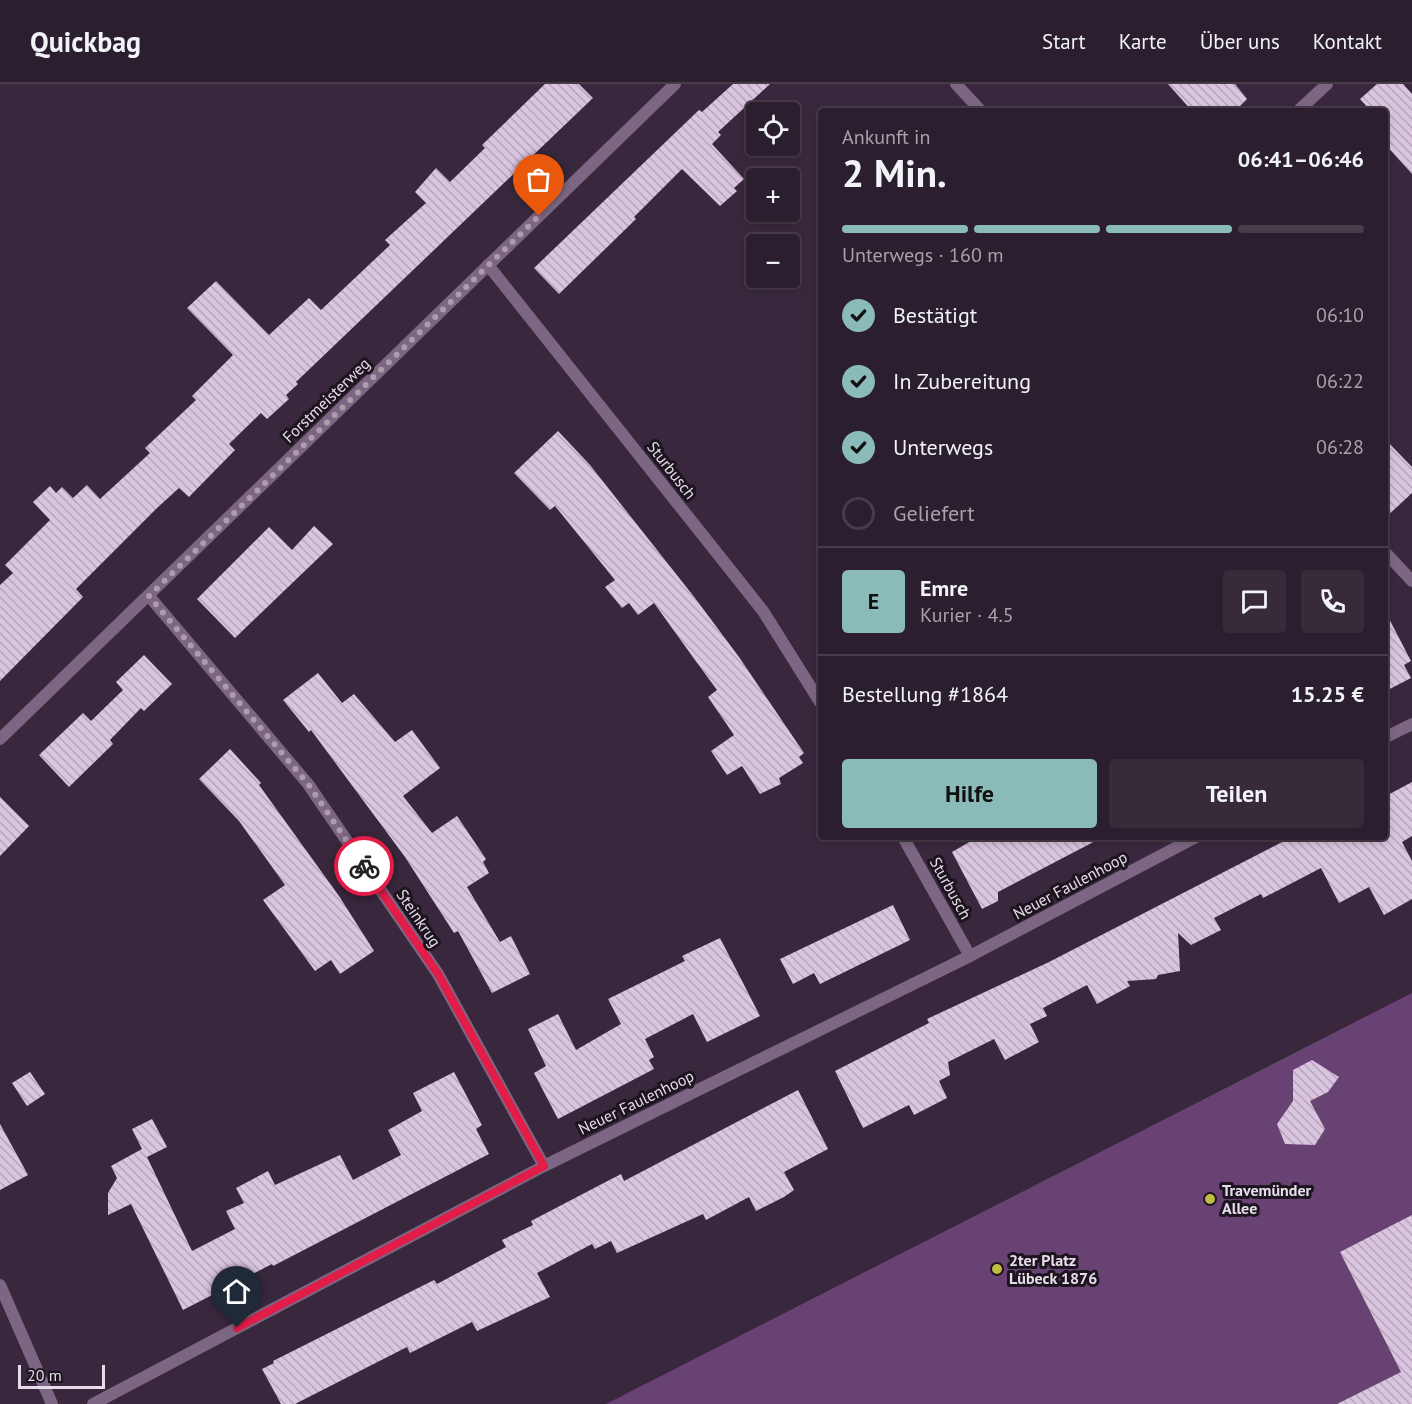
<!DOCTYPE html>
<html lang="de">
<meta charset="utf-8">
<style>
body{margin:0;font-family:"PT Sans",sans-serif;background:#372b3a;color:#f1f3f6;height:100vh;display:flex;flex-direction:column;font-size:22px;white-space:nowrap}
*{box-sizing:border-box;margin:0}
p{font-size:20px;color:#a6a2aa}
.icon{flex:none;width:33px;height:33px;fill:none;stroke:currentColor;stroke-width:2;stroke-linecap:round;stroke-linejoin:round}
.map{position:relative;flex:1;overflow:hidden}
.drawer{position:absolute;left:818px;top:24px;width:570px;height:732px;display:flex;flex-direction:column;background:#2b1e2e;border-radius:6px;box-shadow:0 3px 9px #0003,0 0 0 2px #473c4a}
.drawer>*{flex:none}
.controls{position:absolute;left:746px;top:18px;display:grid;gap:12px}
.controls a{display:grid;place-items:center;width:54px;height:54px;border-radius:6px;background:#2b1e2e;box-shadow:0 3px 9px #0003,0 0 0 2px #473c4a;font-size:30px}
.scale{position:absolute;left:18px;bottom:15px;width:87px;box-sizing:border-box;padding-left:6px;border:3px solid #e7ddea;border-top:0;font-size:16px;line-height:21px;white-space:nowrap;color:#e7ddea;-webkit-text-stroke:4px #1c141e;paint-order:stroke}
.pin{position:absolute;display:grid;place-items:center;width:51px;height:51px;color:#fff;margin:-62px -26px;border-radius:50% 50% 50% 0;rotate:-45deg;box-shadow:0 0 6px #0007}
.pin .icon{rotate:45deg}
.courier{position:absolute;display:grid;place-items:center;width:60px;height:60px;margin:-30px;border:4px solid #e11d48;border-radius:50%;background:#fff;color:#222;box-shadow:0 2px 8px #0007}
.summary em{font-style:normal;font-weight:700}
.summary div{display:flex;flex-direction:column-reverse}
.summary{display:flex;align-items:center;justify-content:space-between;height:102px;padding:0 24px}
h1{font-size:39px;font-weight:700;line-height:45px}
.bar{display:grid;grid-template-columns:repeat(4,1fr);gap:9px 6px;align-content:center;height:72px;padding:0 24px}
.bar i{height:8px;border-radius:4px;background:#473c4a}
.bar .on{background:#8bbbb9}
.bar p{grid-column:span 4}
.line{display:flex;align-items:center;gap:15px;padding:0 24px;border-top:2px solid #473c4a}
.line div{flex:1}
.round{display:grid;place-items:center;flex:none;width:63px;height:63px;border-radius:6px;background:#372b3a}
ol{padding:0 24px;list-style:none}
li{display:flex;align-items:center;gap:18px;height:66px}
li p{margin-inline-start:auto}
li .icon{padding:6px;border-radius:50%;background:#8bbbb9;color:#111;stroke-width:4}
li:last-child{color:#a6a2aa}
li i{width:33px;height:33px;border:3px solid #473c4a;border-radius:50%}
.primary-button{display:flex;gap:12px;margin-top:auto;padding:12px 24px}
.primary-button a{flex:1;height:69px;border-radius:6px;background:#8bbbb9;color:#111;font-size:24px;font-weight:700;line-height:69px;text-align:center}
.primary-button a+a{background:#372b3a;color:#f1f3f6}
header{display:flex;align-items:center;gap:36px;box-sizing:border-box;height:84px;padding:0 30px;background:#2b1e2e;border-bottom:2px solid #473c4a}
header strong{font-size:28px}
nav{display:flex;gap:33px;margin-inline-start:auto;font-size:21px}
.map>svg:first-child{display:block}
.garden{fill:#694274}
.building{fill:url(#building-back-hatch)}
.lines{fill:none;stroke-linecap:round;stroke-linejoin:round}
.minor{stroke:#7d6683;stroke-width:12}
.done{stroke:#aa9ead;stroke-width:6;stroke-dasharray:0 10.8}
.route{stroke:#e11d48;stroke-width:8}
.poi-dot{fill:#bfbe41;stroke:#1c141e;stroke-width:2}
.labels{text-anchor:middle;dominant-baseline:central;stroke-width:6;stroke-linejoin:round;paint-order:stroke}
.street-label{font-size:16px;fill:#e7ddea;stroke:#1c141e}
.poi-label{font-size:16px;font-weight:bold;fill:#e7ddea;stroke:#1c141e;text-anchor:start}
</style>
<header>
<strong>Quickbag</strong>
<nav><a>Start</a><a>Karte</a><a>Über uns</a><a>Kontakt</a></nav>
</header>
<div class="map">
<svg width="1412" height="1320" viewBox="0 0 1412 1320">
<defs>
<pattern id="building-back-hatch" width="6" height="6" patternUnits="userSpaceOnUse" patternTransform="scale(1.5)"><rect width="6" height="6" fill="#dac5e0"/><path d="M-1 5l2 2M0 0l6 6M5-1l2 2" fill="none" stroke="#b5a4ba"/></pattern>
</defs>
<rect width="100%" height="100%" fill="#39283d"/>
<!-- garden -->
<polygon class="garden" points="1412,909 1412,1320 606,1320"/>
<!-- building -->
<g class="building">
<polygon points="545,0 579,0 593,14 296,298 298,300 286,311 289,315 267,335 261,329 229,360 235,366 189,413 179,404 157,424 76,505 83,513 0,597 0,501 13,489 5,481 50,436 33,418 50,402 56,409 62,403 73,414 87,401 100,415 150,369 145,364 196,316 192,312 233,271 187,224 216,197 269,251 309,214 321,226 390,161 385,156 426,119 415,108 436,84 450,98 485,64 482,61"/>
<polygon points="733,0 770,0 718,48 721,51 712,60 744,95 734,104 737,107 720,122 682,85 634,133 636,135 559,210 534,184 699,26 702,28"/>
<polygon points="1168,0 1235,0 1247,15 1235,27 1192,27"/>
<polygon points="1377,0 1403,0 1412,10 1412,90 1384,59 1384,27 1371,27 1360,15"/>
<polygon points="558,347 590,381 695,514 739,573 804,669 799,673 803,679 779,694 781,700 760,710 742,682 727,691 711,667 734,651 708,613 717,606 695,576 654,519 638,531 629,519 622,524 605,503 615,496 555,422 550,426 514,389"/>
<polygon points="1384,354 1412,383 1412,409 1384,435"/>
<polygon points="314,442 333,460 235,554 197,515 269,443 292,466"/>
<polygon points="1384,525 1411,577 1404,581 1411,594 1384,608"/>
<polygon points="144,571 172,600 144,627 141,624 110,656 113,660 69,703 39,671 83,629 91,637 123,606 116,598"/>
<polygon points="318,589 342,619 354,610 395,658 412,646 440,684 403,712 432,749 457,732 486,775 483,778 489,789 467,803 500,858 511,852 530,890 492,909 458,847 454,849 405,773 311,646 309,648 283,616"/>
<polygon points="230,665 261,699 259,701 339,812 374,867 340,890 331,876 315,887 263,816 285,801 239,737 199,695"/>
<polygon points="1412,698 1412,752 1402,758 1412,777 1412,815 1384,831 1369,803 1339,819 1321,784 1263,814 1261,810 1214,834 1221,846 1191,861 1178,849 1180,887 1158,891 1156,895 1127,897 1130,902 1097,920 1087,901 1043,924 1047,932 1030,940 1039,958 1005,976 994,955 948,978 950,991 939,997 947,1014 914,1031 909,1021 863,1044 835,987 929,939 927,935 1049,878 1292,753 1384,753 1384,713"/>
<polygon points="0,713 29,742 0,772"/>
<polygon points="978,753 1103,753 998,808 998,817 982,825 952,768"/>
<polygon points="893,821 910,856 820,900 814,889 793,900 780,875"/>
<polygon points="720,854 760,932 707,958 693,930 645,955 654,973 649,976 654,985 558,1035 534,989 546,982 528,945 558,930 576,966 621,940 608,915 685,877 682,872"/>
<polygon points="1312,976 1339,993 1328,1008 1310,1017 1325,1045 1315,1061 1285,1060 1277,1040 1293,1017 1293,986"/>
<polygon points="30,988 45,1010 27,1022 12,999"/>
<polygon points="454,988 482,1041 476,1045 489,1070 273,1182 272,1180 183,1226 131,1120 108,1131 108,1109 117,1094 111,1082 142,1065 132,1045 152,1035 167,1063 147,1073 192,1167 235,1145 226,1127 244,1119 236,1104 268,1087 275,1101 340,1071 353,1096 401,1071 388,1046 422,1027 413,1009"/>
<polygon points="798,1006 828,1065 784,1088 794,1106 784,1113 756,1127 749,1113 706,1136 703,1130 617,1169 611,1157 595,1165 592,1160 537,1189 550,1213 477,1247 472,1238 410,1269 407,1263 295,1320 281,1320 262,1285 274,1279 273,1277 434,1196 437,1200 506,1163 502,1156 533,1141 531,1137 621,1090 624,1097"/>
<polygon points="0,1040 28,1091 0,1106"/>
<polygon points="1412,1131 1412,1320 1337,1320 1401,1288 1340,1168"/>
</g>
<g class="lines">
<!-- minor -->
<g class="minor">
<polyline points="956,0 981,27"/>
<polyline points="1298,27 1327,0"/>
<polyline points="488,181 763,527 820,618"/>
<polyline points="1384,467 1412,497"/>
<polyline points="149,512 308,700 438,890 544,1082"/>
<polyline points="1384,654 1412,640"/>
<polyline points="0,655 675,0"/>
<polyline points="903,753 970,872"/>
<polyline points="0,1201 52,1320"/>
<polyline points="93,1320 544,1082 970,872 1196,753"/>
</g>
</g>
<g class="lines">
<!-- done -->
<polyline class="done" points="364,782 308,700 149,512 539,132"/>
<!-- route -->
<polyline class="route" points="237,1244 544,1082 438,890 364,782"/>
</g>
<!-- markers -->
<g class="poi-dot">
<circle cx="1210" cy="1115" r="6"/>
<circle cx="997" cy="1185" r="6"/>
</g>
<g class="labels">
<!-- street labels -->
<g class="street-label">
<text transform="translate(326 316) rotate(-44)">Forstmeisterweg</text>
<text transform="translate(672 386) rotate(52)">Sturbusch</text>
<text transform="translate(1070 801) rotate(-28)">Neuer Faulenhoop</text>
<text transform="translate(951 804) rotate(61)">Sturbusch</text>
<text transform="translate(419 834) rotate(56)">Steinkrug</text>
<text transform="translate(636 1018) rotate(-26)">Neuer Faulenhoop</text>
</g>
<!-- poi labels -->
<g class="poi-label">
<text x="1222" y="1106">Travemünder<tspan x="1222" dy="18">Allee</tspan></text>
<text x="1009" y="1176">2ter Platz<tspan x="1009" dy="18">Lübeck 1876</tspan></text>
</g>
</g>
</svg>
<div class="controls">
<a><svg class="icon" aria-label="locate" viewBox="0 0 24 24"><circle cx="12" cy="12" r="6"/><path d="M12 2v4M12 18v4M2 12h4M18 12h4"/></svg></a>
<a>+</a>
<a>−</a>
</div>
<div class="scale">20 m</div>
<div class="pin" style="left:539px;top:132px;background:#ea580c"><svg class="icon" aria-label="bag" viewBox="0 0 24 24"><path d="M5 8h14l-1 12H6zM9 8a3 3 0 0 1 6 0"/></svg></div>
<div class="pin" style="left:237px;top:1244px;background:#1f2937"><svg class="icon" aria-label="home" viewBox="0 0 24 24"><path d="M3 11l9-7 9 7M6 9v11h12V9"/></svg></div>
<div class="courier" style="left:364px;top:782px"><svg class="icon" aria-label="bike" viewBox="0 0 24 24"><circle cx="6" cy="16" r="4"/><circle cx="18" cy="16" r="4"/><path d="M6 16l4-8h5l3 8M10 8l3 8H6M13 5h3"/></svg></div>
<section class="drawer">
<div class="summary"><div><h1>2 Min.</h1><p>Ankunft in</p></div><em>06:41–06:46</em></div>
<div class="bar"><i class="on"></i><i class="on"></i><i class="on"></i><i></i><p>Unterwegs · 160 m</p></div>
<ol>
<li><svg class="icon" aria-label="check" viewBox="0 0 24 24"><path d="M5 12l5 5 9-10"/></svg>Bestätigt<p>06:10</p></li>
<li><svg class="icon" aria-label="check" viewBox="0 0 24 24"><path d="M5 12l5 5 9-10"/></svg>In Zubereitung<p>06:22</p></li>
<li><svg class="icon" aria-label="check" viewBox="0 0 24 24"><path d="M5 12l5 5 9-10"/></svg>Unterwegs<p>06:28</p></li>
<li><i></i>Geliefert</li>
</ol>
<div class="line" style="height:108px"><b class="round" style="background:#8bbbb9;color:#111">E</b><div><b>Emre</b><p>Kurier · 4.5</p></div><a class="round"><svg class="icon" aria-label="chat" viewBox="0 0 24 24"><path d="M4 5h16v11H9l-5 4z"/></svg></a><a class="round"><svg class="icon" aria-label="phone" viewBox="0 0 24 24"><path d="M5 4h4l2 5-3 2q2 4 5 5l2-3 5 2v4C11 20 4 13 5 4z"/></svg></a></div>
<div class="line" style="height:78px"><div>Bestellung #1864</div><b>15.25 €</b></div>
<div class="primary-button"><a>Hilfe</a><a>Teilen</a></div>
</section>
</div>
